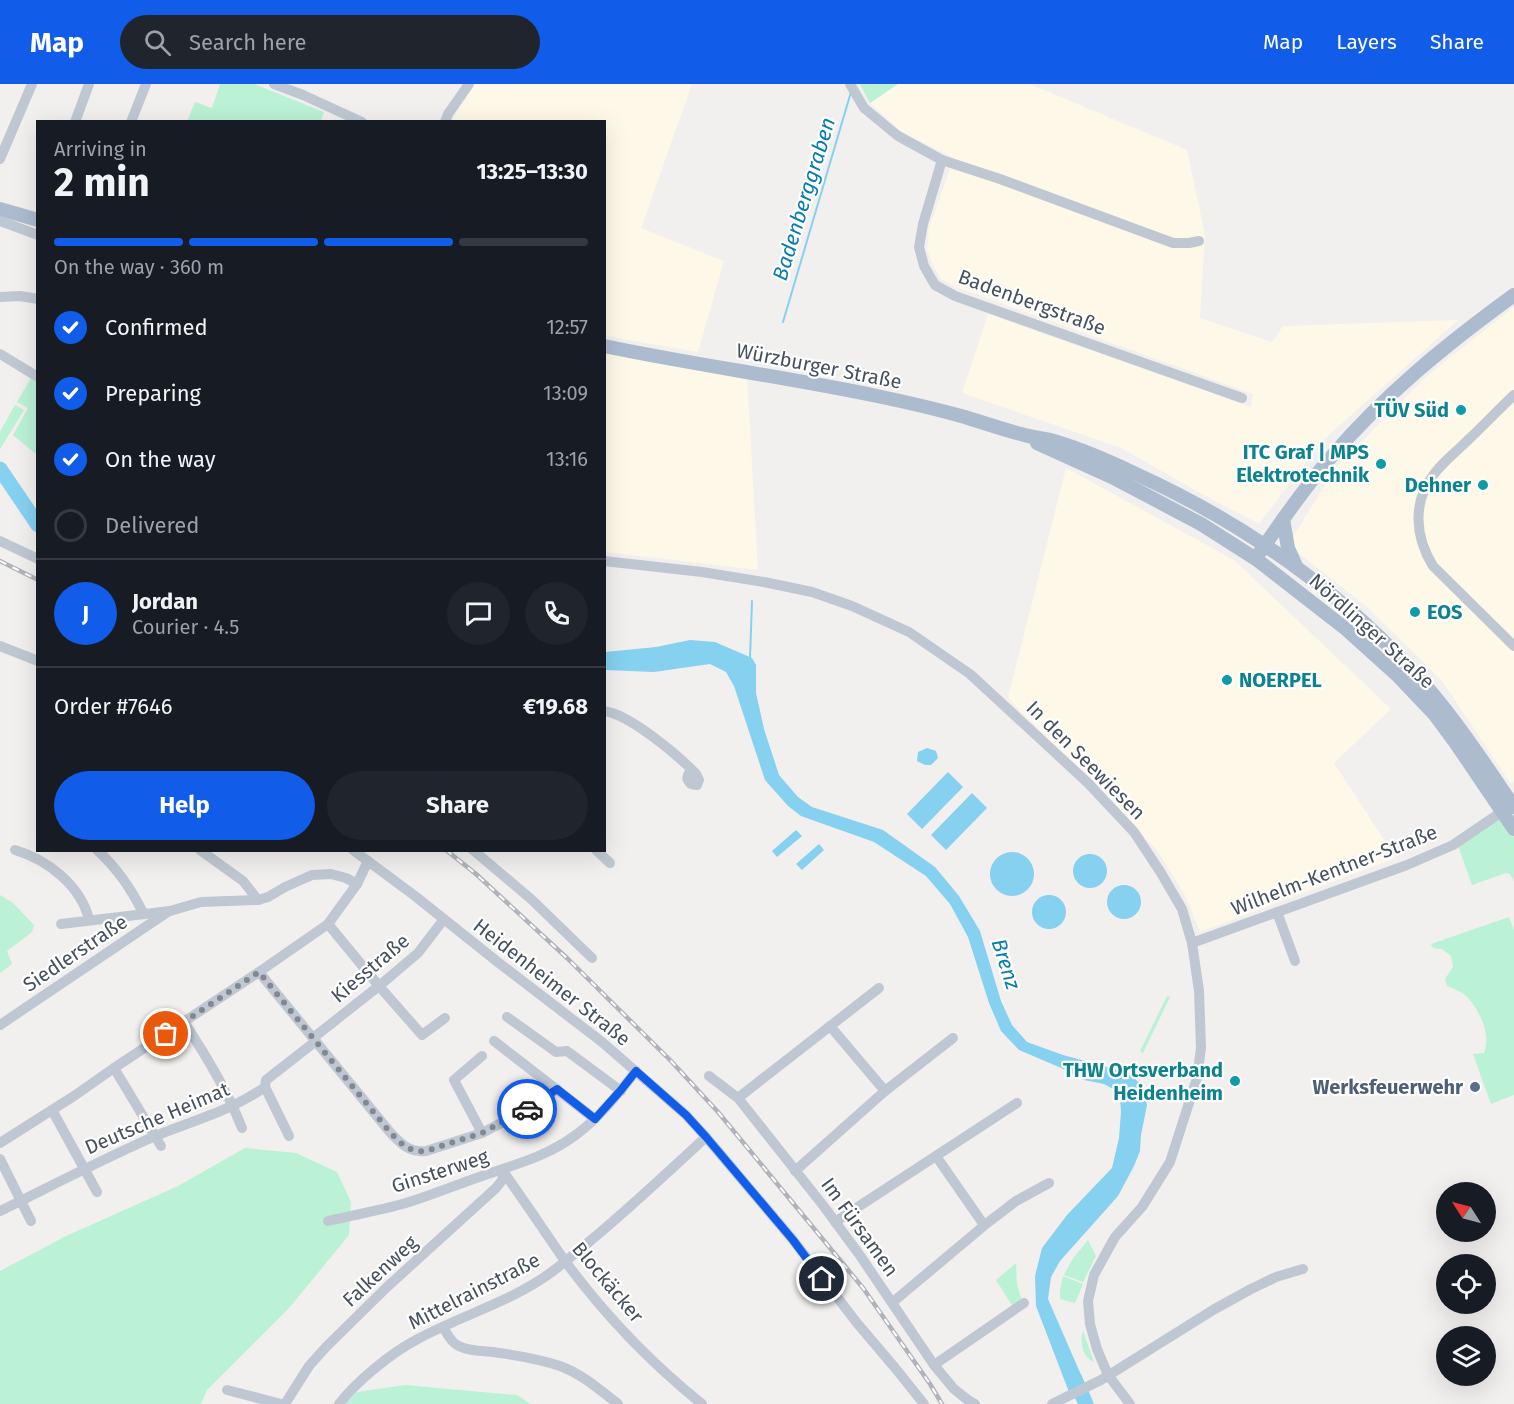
<!DOCTYPE html>
<meta charset="utf-8">
<style>
body{margin:0;font-family:"Fira Sans",sans-serif;background:#20242c;color:#f1f3f6;height:100vh;display:flex;flex-direction:column;font-size:22px;white-space:nowrap}
*{box-sizing:border-box;margin:0}
p{font-size:20px;color:#9ea1a6}
.icon{flex:none;width:33px;height:33px;fill:none;stroke:currentColor;stroke-width:2;stroke-linecap:round;stroke-linejoin:round}
.map{position:relative;flex:1;overflow:hidden}
.side{position:absolute;left:36px;top:36px;width:570px;height:732px;display:flex;flex-direction:column;background:#171b24;border-radius:0px;box-shadow:0 6px 24px #0002}
.side>*{flex:none}
.needle{width:39px;rotate:306deg}
.tools{position:absolute;left:1436px;top:1098px;display:grid;gap:12px}
.tools a{display:grid;place-items:center;width:60px;height:60px;border-radius:50%;background:#171b24;box-shadow:0 6px 24px #0002;font-size:30px}
.pin{position:absolute;display:grid;place-items:center;width:51px;height:51px;color:#fff;margin:-26px;border:3px solid #fff;border-radius:50%;box-shadow:0 2px 6px #0007}
.courier{position:absolute;display:grid;place-items:center;width:60px;height:60px;margin:-30px;border:4px solid #115ce9;border-radius:50%;background:#fff;color:#222;box-shadow:0 2px 8px #0007}
.headline em{font-style:normal;font-weight:700}
.headline div{display:flex;flex-direction:column-reverse}
.headline{display:flex;align-items:center;justify-content:space-between;height:102px;padding:0 18px}
h1{font-size:39px;font-weight:700;line-height:45px}
.bar{display:grid;grid-template-columns:repeat(4,1fr);gap:9px 6px;align-content:center;height:72px;padding:0 18px}
.bar i{height:8px;border-radius:4px;background:#363941}
.bar .selected{background:#115ce9}
.bar p{grid-column:span 4}
.line{display:flex;align-items:center;gap:15px;padding:0 18px;border-top:2px solid #363941}
.line div{flex:1}
.round{display:grid;place-items:center;flex:none;width:63px;height:63px;border-radius:32px;background:#20242c}
ol{padding:0 18px;list-style:none}
li{display:flex;align-items:center;gap:18px;height:66px}
li p{margin-inline-start:auto}
li .icon{padding:6px;border-radius:50%;background:#115ce9;color:#fff;stroke-width:4}
li:last-child{color:#9ea1a6}
li i{width:33px;height:33px;border:3px solid #363941;border-radius:50%}
.primary-button{display:flex;gap:12px;margin-top:auto;padding:12px 18px}
.primary-button a{flex:1;height:69px;border-radius:36px;background:#115ce9;color:#fff;font-size:24px;font-weight:700;line-height:69px;text-align:center}
.primary-button a+a{background:#20242c;color:#f1f3f6}
header{display:flex;align-items:center;gap:36px;box-sizing:border-box;height:84px;padding:0 30px;background:#115ce9;color:#fff}
header strong{font-size:28px}
nav{display:flex;gap:33px;margin-inline-start:auto;font-size:21px}
.search{width:420px;height:54px;background:#20242c;display:flex;align-items:center;gap:15px;box-sizing:border-box;padding:0 21px;border-radius:33px;color:#9ea1a6;font-size:22px}
.map>svg:first-child{display:block}
.commercial{fill:#fdf8e7}
.green{fill:#bbf1d5}
.water{fill:#86d0f0}
.lines{fill:none;stroke-linecap:round;stroke-linejoin:round}
.stream{stroke:#86d0f0;stroke-width:2}
.river{stroke:#86d0f0;stroke-width:15}
.minor{stroke:#bfc8d2;stroke-width:10}
.major{stroke:#adbbcf;stroke-width:14}
.rail-casing{stroke:#b1b3ba;stroke-width:4.5}
.rail{stroke:#fff;stroke-width:2;stroke-dasharray:7;stroke-linecap:butt}
.done{stroke:#828890;stroke-width:6;stroke-dasharray:0 10.8}
.route{stroke:#115ce9;stroke-width:8}
.culture-dot{fill:#0f9aa8;stroke:#fff;stroke-width:2}
.service-dot{fill:#5c6f8a;stroke:#fff;stroke-width:2}
.labels{text-anchor:middle;dominant-baseline:central;stroke-width:4.5;stroke-linejoin:round;paint-order:stroke}
.street-label{font-size:20px;fill:#46505d;stroke:#fff}
.culture-label{font-size:20px;font-weight:bold;fill:#0d838f;stroke:#fff;text-anchor:end}
.service-label{font-size:20px;font-weight:bold;fill:#4e5e75;stroke:#fff;text-anchor:end}
.water-label{font-size:21px;font-style:italic;fill:#067db0;stroke:#fff}
</style>
<header>
<strong>Map</strong>
<div class="search"><svg class="icon" aria-label="search" viewBox="0 0 24 24"><circle cx="10" cy="10" r="6"/><path d="M15 15l6 6"/></svg>Search here</div>
<nav><a>Map</a><a>Layers</a><a>Share</a></nav>
</header>
<div class="map">
<svg width="1514" height="1320" viewBox="0 0 1514 1320">
<rect width="100%" height="100%" fill="#f2efef"/>
<!-- commercial -->
<g class="commercial">
<polygon points="475,0 692,0 641,144 724,177 698,268 605,252 604,38 451,38"/>
<polygon points="898,0 1030,0 1187,66 1205,151 1200,234 1272,258 1283,242 1458,236 1321,358 1259,440 1200,409 1121,364 962,309 988,230 1251,323 1253,310 956,203 940,194 933,181 927,166 929,144 954,74 902,48 870,19"/>
<polygon points="1514,223 1514,698 1511,700 1442,597 1367,523 1288,461 1336,383 1429,290"/>
<polygon points="604,268 747,291 758,486 605,468"/>
<polygon points="1066,384 1234,476 1391,625 1334,679 1396,774 1200,848 1185,811 1156,765 1008,614"/>
</g>
<!-- green -->
<g class="green">
<polygon points="220,0 254,0 324,28 321,37 187,37 195,18 212,24"/>
<polygon points="860,0 898,0 870,19"/>
<polygon points="31,294 37,298 37,371 13,351 28,324 17,318"/>
<polygon points="15,321 24,326 0,365 0,348"/>
<polygon points="1500,733 1514,753 1514,797 1510,790 1506,789 1472,801 1458,762"/>
<polygon points="0,811 13,819 34,841 32,848 7,867 12,880 0,889"/>
<path d="M1509,833l5,13v165l-23,9 -18,-50 11,-1c8,-18 -5,-45 -19,-58 -5,-4 -11,-6 -18,-9l-2,-7 8,-12 -2,-11 -9,-7 -9,-1 -2,-4z"/>
<polygon points="1167,912 1170,913 1143,969 1140,967"/>
<polygon points="245,1064 296,1069 337,1088 351,1118 349,1151 290,1223 207,1306 201,1320 0,1320 0,1187 64,1153 178,1102"/>
<polygon points="1088,1156 1096,1172 1083,1198 1064,1191 1072,1176"/>
<polygon points="1016,1179 1017,1200 1022,1217 1013,1223 996,1196"/>
<polygon points="1063,1192 1083,1200 1075,1219 1060,1215 1060,1206"/>
<path d="M1083,1247l11,31c-11,-4 -15,-21 -11,-31z"/>
<polygon points="405,1301 517,1311 531,1320 345,1320 357,1308"/>
</g>
<!-- water -->
<g class="water">
<polygon points="690,556 715,558 752,574 756,581 756,609 764,645 779,691 798,713 812,723 883,746 935,783 959,812 980,847 1001,917 1012,941 1027,958 1063,971 1126,988 1141,1000 1147,1021 1141,1051 1140,1067 1134,1082 1118,1112 1060,1177 1051,1193 1048,1215 1085,1300 1069,1308 1036,1222 1035,1192 1042,1164 1067,1131 1112,1084 1119,1054 1121,1028 1120,1012 1115,1006 1104,1000 1084,996 1059,983 1019,966 1001,947 989,919 968,853 950,820 926,792 874,758 801,732 788,722 765,696 734,602 726,588 710,580 654,588 605,586 605,568 656,563"/>
<polygon points="927,664 936,667 938,674 931,681 925,681 917,677 918,668"/>
<polygon points="948,688 963,703 922,745 907,730"/>
<polygon points="972,709 987,724 946,766 931,751"/>
<polygon points="796,746 802,752 777,773 772,767"/>
<polygon points="819,760 824,766 802,786 796,780"/>
<circle cx="1012" cy="790" r="22"/>
<circle cx="1090" cy="787" r="17"/>
<circle cx="1124" cy="818" r="17"/>
<circle cx="1049" cy="828" r="17"/>
</g>
<g class="lines">
<!-- stream -->
<g class="stream">
<polyline points="783,238 851,8"/>
<polyline points="750,574 752,517"/>
</g>
<!-- river -->
<g class="river">
<polyline points="0,385 38,441"/>
<polyline points="1074,1293 1086,1320"/>
</g>
<!-- minor -->
<g class="minor">
<polyline points="274,0 303,11 362,38"/>
<polyline points="850,0 864,24 898,52 942,76 1000,95 1173,159 1189,159 1199,157"/>
<polyline points="75,38 89,0"/>
<polyline points="131,38 146,0"/>
<polyline points="445,38 448,30 469,0"/>
<polyline points="0,75 32,0"/>
<polyline points="942,76 923,140 919,163 924,182 935,201 955,212 1242,314"/>
<polyline points="0,137 38,151"/>
<polyline points="0,213 20,212 38,215"/>
<polyline points="0,270 38,293"/>
<path d="M1514,311c-16,15 -31,31 -47,46 -11,11 -24,21 -33,33 -22,28 -19,63 -1,92l81,80"/>
<polyline points="0,457 38,475"/>
<polyline points="604,477 702,488 764,498 812,508 852,522 909,548 970,590 1088,699 1134,748 1161,789 1182,825 1192,859 1199,907 1201,964 1197,994 1170,1078 1142,1123 1115,1153 1094,1191 1088,1217 1090,1240 1097,1265 1108,1291 1130,1320"/>
<polyline points="0,562 38,577"/>
<path d="M604,627c25,3 74,44 92,63l3,6 -2,5 -6,-1c-4,-4 -5,-6 -2,-11l3,-1 4,2"/>
<path d="M15,766c33,10 65,35 74,69"/>
<path d="M97,766c20,18 35,40 46,63"/>
<polyline points="200,766 243,797 258,816"/>
<polyline points="353,766 415,812 499,879 602,958 686,1031 706,1053 793,1156 857,1239 896,1285 924,1320"/>
<polyline points="473,766 531,815 592,874"/>
<polyline points="596,766 610,779"/>
<polyline points="1277,828 1295,877"/>
<polyline points="61,840 170,827 201,818 258,816 268,813 285,803 312,791 331,790 346,794 357,800"/>
<polyline points="328,840 379,902 422,951 445,934"/>
<polyline points="1192,859 1407,781 1453,761 1506,725"/>
<path d="M259,888l130,159c11,12 20,22 37,20l56,-18 44,-23 31,-21"/>
<polyline points="507,933 556,968 567,967 621,1007"/>
<path d="M184,938c22,34 43,68 58,106"/>
<polyline points="0,941 169,827"/>
<polyline points="830,942 885,1007"/>
<polyline points="313,954 379,902 418,869 444,835"/>
<polyline points="494,957 595,1035"/>
<polyline points="114,984 161,1062"/>
<polyline points="709,992 738,1014 822,1120 859,1170 934,1281 954,1305 968,1316 975,1320"/>
<polyline points="265,1003 289,1052"/>
<polyline points="738,1014 879,904"/>
<polyline points="52,1026 97,1108"/>
<polyline points="482,1049 454,996 482,972"/>
<polyline points="0,1059 74,1012 114,984 259,888 328,840 357,800 368,777"/>
<polyline points="936,1072 984,1141"/>
<polyline points="0,1075 31,1137"/>
<path d="M502,1086c22,30 42,61 63,91 39,53 86,102 137,143"/>
<polyline points="795,1087 885,1007 953,954"/>
<path d="M0,1127c51,-25 101,-51 153,-74 38,-16 78,-26 112,-50l1,-7 50,-39"/>
<path d="M328,1137c28,-7 57,-11 84,-20 25,-8 49,-18 73,-26 32,-11 65,-20 92,-41 23,-17 41,-40 59,-63"/>
<polyline points="835,1138 1017,1019"/>
<polyline points="893,1218 986,1140 1016,1117 1049,1099"/>
<path d="M443,1243c4,6 7,14 14,18 10,6 24,6 36,7 22,3 46,7 67,14 22,8 40,24 58,38"/>
<polyline points="934,1281 1024,1219"/>
<polyline points="227,1306 281,1320"/>
<polyline points="285,1320 309,1282 326,1263 387,1203 496,1104 503,1095 502,1086"/>
<path d="M339,1320c17,-22 52,-51 77,-64 40,-22 85,-35 124,-60 18,-11 34,-26 50,-39 40,-33 78,-69 116,-104"/>
<polyline points="1052,1320 1101,1296 1213,1226 1251,1205 1276,1193 1303,1185"/>
</g>
<!-- major -->
<g class="major">
<polyline points="0,125 38,136"/>
<path d="M604,262c91,19 182,31 273,50 29,6 59,13 88,21 19,6 37,12 56,17 12,4 24,4 36,8 27,8 54,20 79,32 110,50 211,121 290,212 33,38 60,80 88,121"/>
<polyline points="1037,359 1112,393 1201,440 1256,475 1346,545 1397,591 1435,631 1455,658 1514,745"/>
<polyline points="1283,435 1288,464 1296,482"/>
<path d="M1260,468c23,-33 46,-66 72,-96 53,-62 116,-113 182,-161"/>
</g>
<!-- rail casing -->
<g class="rail-casing">
<g id="rail">
<polyline points="0,477 38,496"/>
<polyline points="446,766 476,790 567,874 671,977 718,1028 863,1204 930,1300 942,1320"/>
</g>
</g>
<!-- rail -->
<use href="#rail" class="rail"/>
</g>
<g class="lines">
<!-- done -->
<path class="done" d="M166,950l93,-62 130,159c11,12 20,22 37,20l56,-18 45,-24"/>
<!-- route -->
<polyline class="route" points="527,1025 557,1005 595,1035 621,1006 636,987 686,1031 706,1053 793,1156 822,1195"/>
</g>
<!-- markers -->
<g class="culture-dot">
<circle cx="1461" cy="326" r="6"/>
<circle cx="1381" cy="380" r="6"/>
<circle cx="1483" cy="401" r="6"/>
<circle cx="1415" cy="528" r="6"/>
<circle cx="1227" cy="596" r="6"/>
<circle cx="1235" cy="997" r="6"/>
</g>
<circle class="service-dot" cx="1475" cy="1003" r="6"/>
<g class="labels">
<!-- street labels -->
<g class="street-label">
<text transform="translate(1032 218) rotate(20)">Badenbergstraße</text>
<text transform="translate(819 282) rotate(11)">Würzburger Straße</text>
<text transform="translate(1372 547) rotate(42)">Nördlinger Straße</text>
<text transform="translate(1086 676) rotate(45)">In den Seewiesen</text>
<text transform="translate(1334 786) rotate(-21)">Wilhelm-Kentner-Straße</text>
<text transform="translate(75 869) rotate(-34)">Siedlerstraße</text>
<text transform="translate(370 884) rotate(-40)">Kiesstraße</text>
<text transform="translate(552 898) rotate(38)">Heidenheimer Straße</text>
<text transform="translate(157 1034) rotate(-23)">Deutsche Heimat</text>
<text transform="translate(440 1087) rotate(-18)">Ginsterweg</text>
<text transform="translate(860 1143) rotate(54)">Im Fürsamen</text>
<text transform="translate(380 1187) rotate(-43)">Falkenweg</text>
<text transform="translate(608 1198) rotate(50)">Blockäcker</text>
<text transform="translate(474 1207) rotate(-27)">Mittelrainstraße</text>
</g>
<!-- culture labels -->
<g class="culture-label">
<text x="1449" y="326">TÜV Süd</text>
<text x="1369" y="368">ITC Graf | MPS<tspan x="1369" dy="23">Elektrotechnik</tspan></text>
<text x="1471" y="401">Dehner</text>
<text x="1427" y="528" text-anchor="start">EOS</text>
<text x="1239" y="596" text-anchor="start">NOERPEL</text>
<text x="1223" y="986">THW Ortsverband<tspan x="1223" dy="23">Heidenheim</tspan></text>
</g>
<!-- service labels -->
<g class="service-label">
<text x="1463" y="1003">Werksfeuerwehr</text>
</g>
<!-- water labels -->
<g class="water-label">
<text transform="translate(804 115) rotate(-73)">Badenberggraben</text>
<text transform="translate(1006 880) rotate(72)">Brenz</text>
</g>
</g>
</svg>
<div class="tools">
<a><svg class="needle" viewBox="-14 -14 28 28"><path d="M0-13l5 13h-10z" fill="#e53935"/><path d="M0 13l5-13h-10z" fill="#9ea1a6"/></svg></a>
<a><svg class="icon" aria-label="locate" viewBox="0 0 24 24"><circle cx="12" cy="12" r="6"/><path d="M12 2v4M12 18v4M2 12h4M18 12h4"/></svg></a>
<a><svg class="icon" aria-label="layers" viewBox="0 0 24 24"><path d="M12 4l9 5-9 5-9-5zM3 14l9 5 9-5"/></svg></a>
</div>
<div class="pin" style="left:166px;top:950px;background:#ea580c"><svg class="icon" aria-label="bag" viewBox="0 0 24 24"><path d="M5 8h14l-1 12H6zM9 8a3 3 0 0 1 6 0"/></svg></div>
<div class="pin" style="left:822px;top:1195px;background:#1f2937"><svg class="icon" aria-label="home" viewBox="0 0 24 24"><path d="M3 11l9-7 9 7M6 9v11h12V9"/></svg></div>
<div class="courier" style="left:527px;top:1025px"><svg class="icon" aria-label="car" viewBox="0 0 24 24"><path d="M5 17H2v-5l4-1 3-4h7l3 4 3 1v5h-3M9 17h6M6 11h13"/><circle cx="7" cy="17" r="2"/><circle cx="17" cy="17" r="2"/></svg></div>
<section class="side">
<div class="headline"><div><h1>2 min</h1><p>Arriving in</p></div><em>13:25–13:30</em></div>
<div class="bar"><i class="selected"></i><i class="selected"></i><i class="selected"></i><i></i><p>On the way · 360 m</p></div>
<ol>
<li><svg class="icon" aria-label="check" viewBox="0 0 24 24"><path d="M5 12l5 5 9-10"/></svg>Confirmed<p>12:57</p></li>
<li><svg class="icon" aria-label="check" viewBox="0 0 24 24"><path d="M5 12l5 5 9-10"/></svg>Preparing<p>13:09</p></li>
<li><svg class="icon" aria-label="check" viewBox="0 0 24 24"><path d="M5 12l5 5 9-10"/></svg>On the way<p>13:16</p></li>
<li><i></i>Delivered</li>
</ol>
<div class="line" style="height:108px"><b class="round" style="background:#115ce9;color:#fff">J</b><div><b>Jordan</b><p>Courier · 4.5</p></div><a class="round"><svg class="icon" aria-label="chat" viewBox="0 0 24 24"><path d="M4 5h16v11H9l-5 4z"/></svg></a><a class="round"><svg class="icon" aria-label="phone" viewBox="0 0 24 24"><path d="M5 4h4l2 5-3 2q2 4 5 5l2-3 5 2v4C11 20 4 13 5 4z"/></svg></a></div>
<div class="line" style="height:78px"><div>Order #7646</div><b>€19.68</b></div>
<div class="primary-button"><a>Help</a><a>Share</a></div>
</section>
</div>
